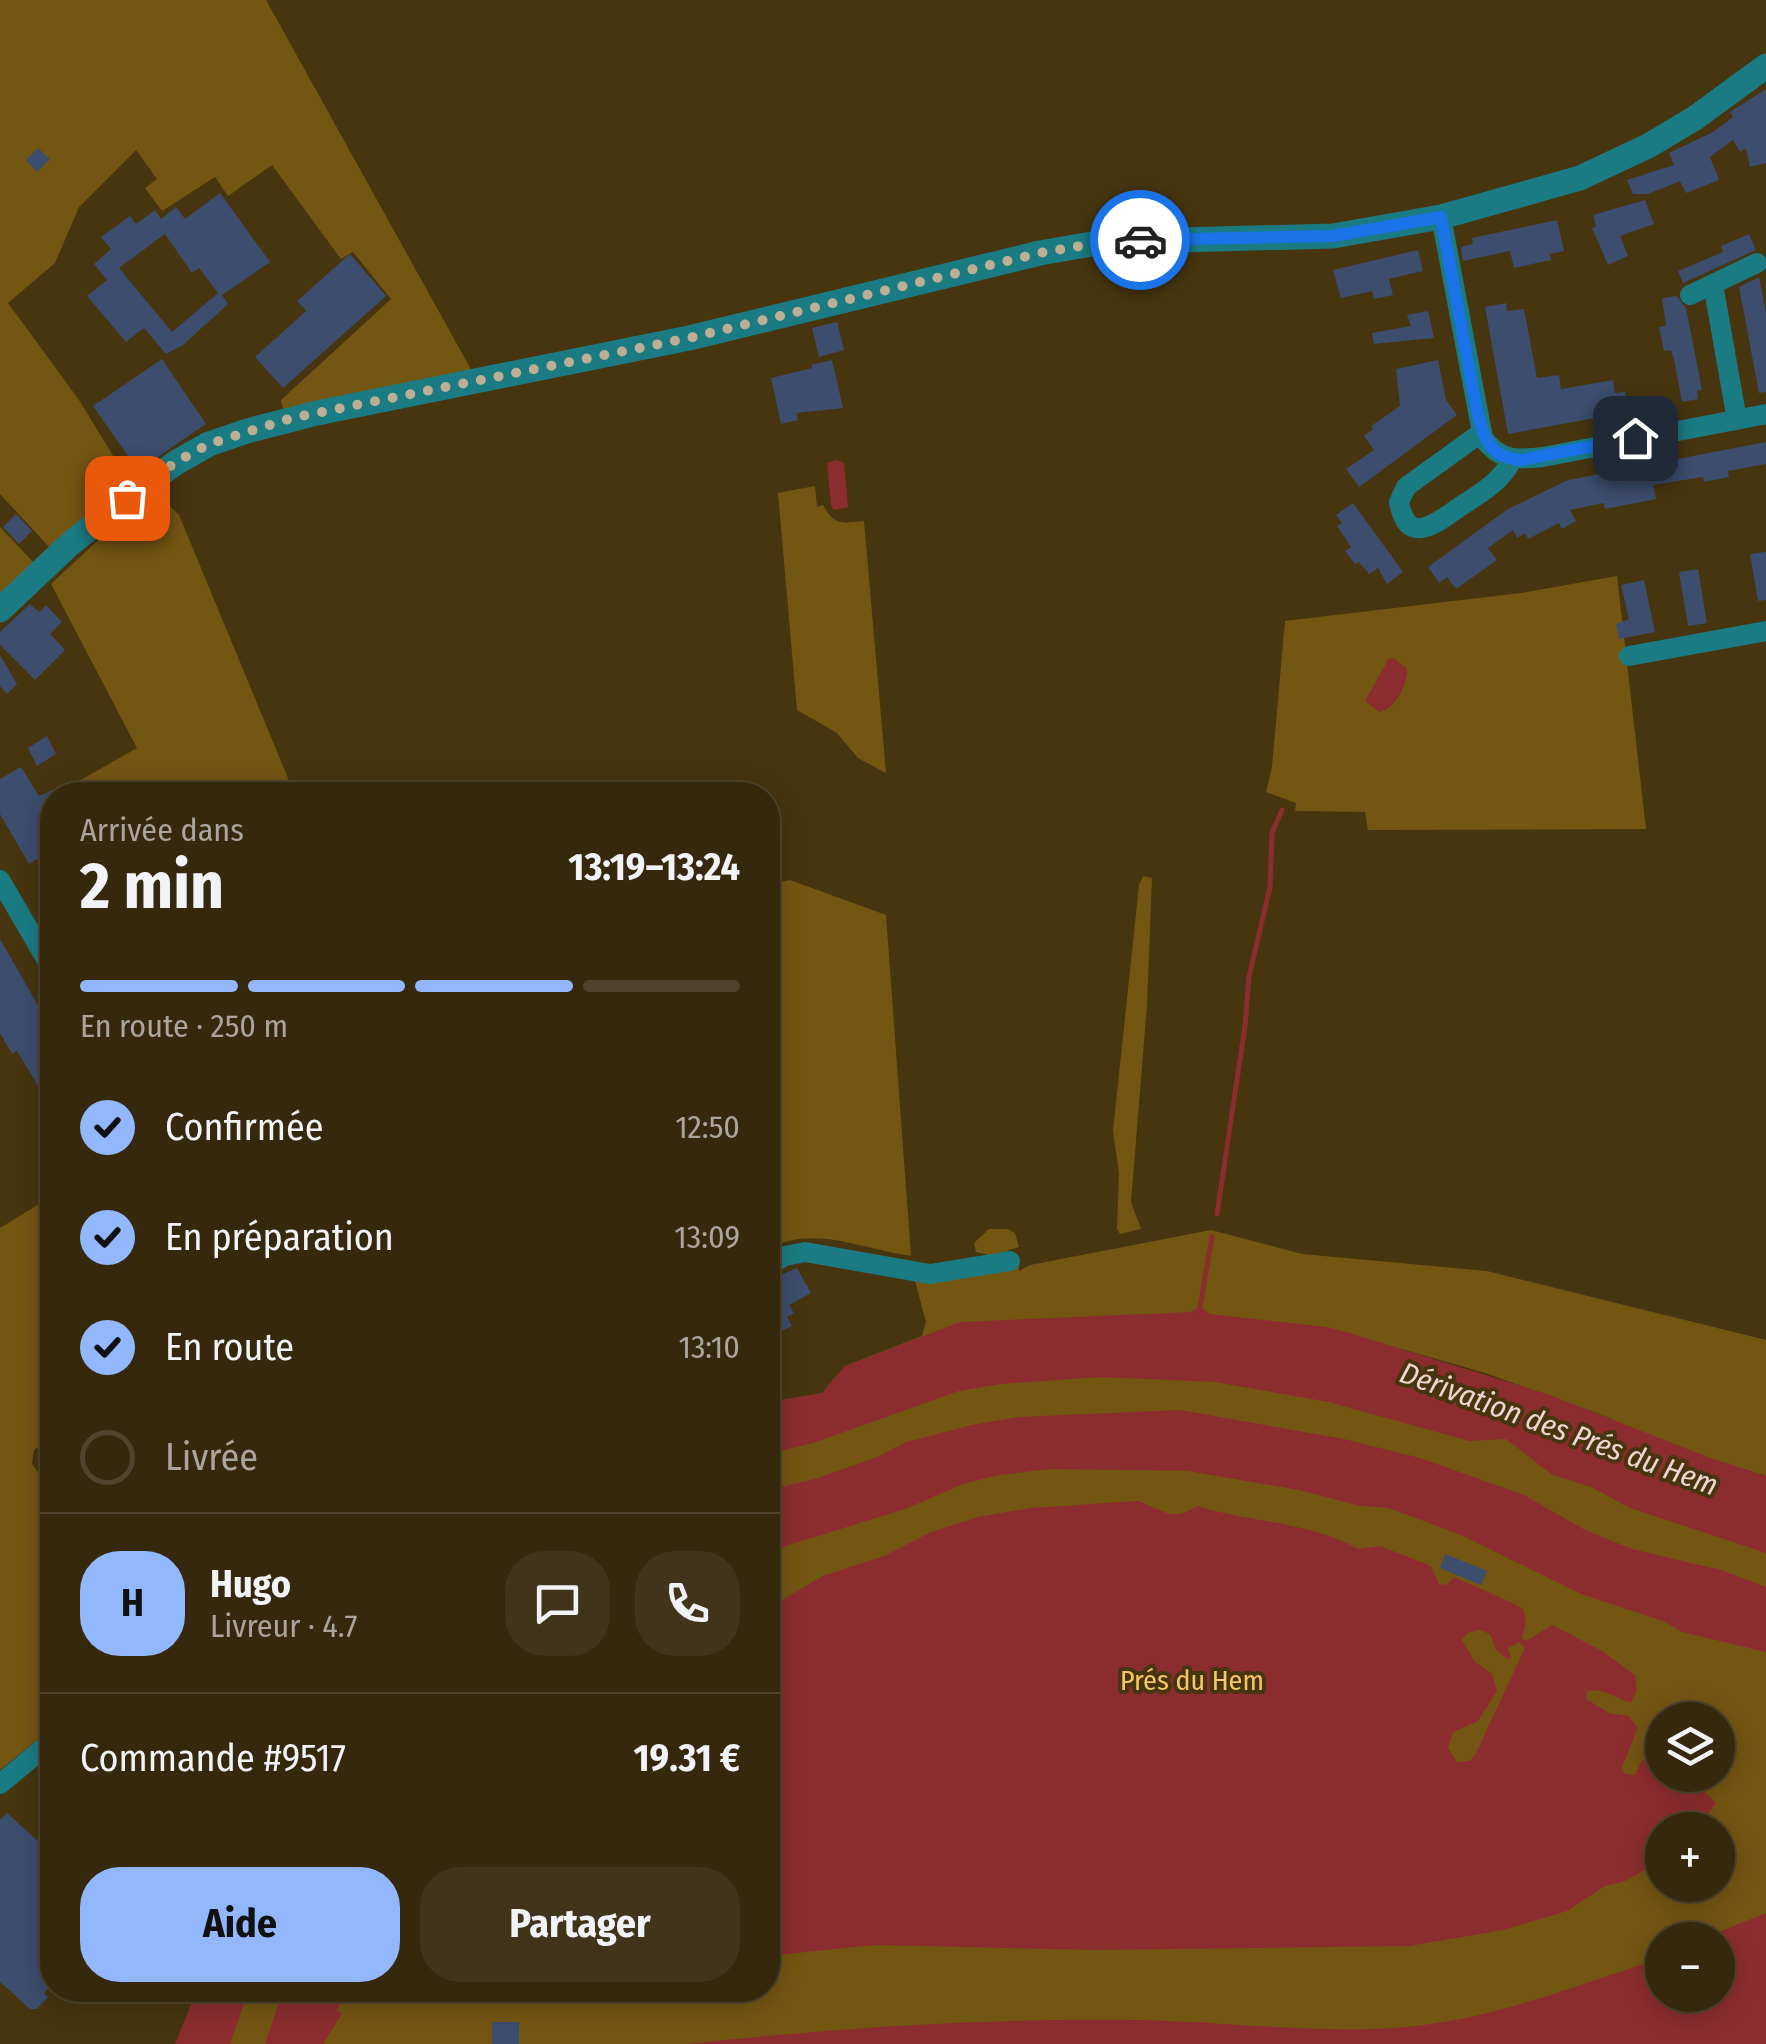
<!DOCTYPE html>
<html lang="fr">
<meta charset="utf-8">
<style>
body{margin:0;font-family:"Fira Sans Condensed",sans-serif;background:#40341a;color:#f1f3f6;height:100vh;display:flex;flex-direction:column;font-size:38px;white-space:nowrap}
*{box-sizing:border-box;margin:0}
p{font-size:32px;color:#aaa69d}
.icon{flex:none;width:55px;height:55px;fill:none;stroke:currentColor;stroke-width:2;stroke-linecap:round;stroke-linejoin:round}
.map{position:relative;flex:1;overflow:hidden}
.details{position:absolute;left:40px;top:782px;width:740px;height:1220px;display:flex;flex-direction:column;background:#35280c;border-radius:40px;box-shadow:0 5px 25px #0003,0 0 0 2px #4f442d}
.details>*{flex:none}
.controls{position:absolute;left:1645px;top:1702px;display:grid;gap:20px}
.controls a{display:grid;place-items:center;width:90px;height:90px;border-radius:50%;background:#35280c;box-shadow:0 5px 25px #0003,0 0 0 2px #4f442d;font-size:50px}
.pin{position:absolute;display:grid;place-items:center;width:85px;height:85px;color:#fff;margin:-42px;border-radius:20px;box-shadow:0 5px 15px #0006}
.courier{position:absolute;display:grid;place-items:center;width:100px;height:100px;margin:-50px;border:8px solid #1a73e8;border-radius:50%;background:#fff;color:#222;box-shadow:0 2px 12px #0007}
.overview em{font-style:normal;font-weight:700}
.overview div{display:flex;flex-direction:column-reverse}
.overview{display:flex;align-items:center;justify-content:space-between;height:170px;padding:0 40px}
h1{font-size:65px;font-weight:700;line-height:75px}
.bar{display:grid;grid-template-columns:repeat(4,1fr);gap:15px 10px;align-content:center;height:120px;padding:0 40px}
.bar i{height:12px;border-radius:8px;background:#4f442d}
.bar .active{background:#93b7fd}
.bar p{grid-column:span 4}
.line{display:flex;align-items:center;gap:25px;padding:0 40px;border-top:2px solid #4f442d}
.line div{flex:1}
.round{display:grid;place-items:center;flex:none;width:105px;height:105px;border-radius:40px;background:#40341a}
ol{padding:0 40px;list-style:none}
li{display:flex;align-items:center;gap:30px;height:110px}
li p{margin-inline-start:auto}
li .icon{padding:10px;border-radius:50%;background:#93b7fd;color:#111;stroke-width:4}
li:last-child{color:#aaa69d}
li i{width:55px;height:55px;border:5px solid #4f442d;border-radius:50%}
.action{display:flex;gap:20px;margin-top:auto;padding:20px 40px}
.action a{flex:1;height:115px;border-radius:40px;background:#93b7fd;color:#111;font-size:40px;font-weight:700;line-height:115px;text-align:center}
.action a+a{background:#40341a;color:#f1f3f6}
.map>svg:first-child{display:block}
.green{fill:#745613;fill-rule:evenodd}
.water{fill:#8b2d2f;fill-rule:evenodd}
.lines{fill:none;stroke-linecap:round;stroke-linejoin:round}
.stream{stroke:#8b2d2f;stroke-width:5}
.building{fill:#3c4d6d;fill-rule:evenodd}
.minor{stroke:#1b7b83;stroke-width:20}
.tertiary{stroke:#1b7b83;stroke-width:25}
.done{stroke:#bdaf95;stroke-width:10;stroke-dasharray:0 18}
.route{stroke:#1a73e8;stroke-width:12}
.labels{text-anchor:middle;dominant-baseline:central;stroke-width:8;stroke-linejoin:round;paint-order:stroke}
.park-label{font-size:28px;fill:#f6c667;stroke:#473510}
.water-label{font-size:30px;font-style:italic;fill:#f1d5d3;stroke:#473510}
</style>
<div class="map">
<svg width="1766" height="2044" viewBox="0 0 1766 2044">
<rect width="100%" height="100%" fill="#473510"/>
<!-- green -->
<g class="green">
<polygon points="0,0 266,0 473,373 283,409 281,400 391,299 353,252 341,259 272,165 228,196 215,177 162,211 145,188 157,179 136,150 79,207 55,263 8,303 79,400 131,485 51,549 0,494"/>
<path d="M815,486l2,21 6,-2c11,21 19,18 41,16l22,252 -28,-15 -21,-25 -40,-23 -19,-217z"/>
<polygon points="157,493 179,515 295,795 78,795 72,785 137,748 51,584 109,530"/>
<polygon points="0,527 34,563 0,593"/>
<polygon points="1617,576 1646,829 1368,830 1365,812 1295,811 1296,803 1266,792 1272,767 1285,621 1521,593"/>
<polygon points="1143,876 1152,878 1147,1005 1131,1202 1141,1229 1120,1234 1117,1229 1119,1173 1113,1131 1139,885"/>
<path d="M790,880l96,35 25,341c-49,-7 -97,-32 -143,-7v-365z"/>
<polygon points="52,1196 52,1436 34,1450 32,1464 52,1491 52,1728 0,1770 0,1228"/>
<polygon points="989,1229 1008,1229 1015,1233 1019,1247 992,1256 976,1252 974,1243"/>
<path d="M1211,1230l91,24 185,17 279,69v136l-55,-17 55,24v561h-1569l14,-54h557v-592l2,5 52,-10 23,-27 77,-30 4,-14 -11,-41 104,-16v6l11,-6zM1388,1345l97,28 131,47zM1662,1720h56v55h-56zM1662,1830h56v55h-56zM1662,1940h56v55h-56z"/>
</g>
<!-- water -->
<g class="water">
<polygon points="837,460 844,463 848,507 834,510 831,505 827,463"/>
<path d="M1389,658l6,1 12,10c0,16 -11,40 -28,43l-14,-11z"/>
<polygon points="1200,1306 1210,1314 1326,1327 1346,1332 1547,1394 1708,1457 1766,1476 1766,1553 1630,1508 1591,1487 1551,1474 1506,1439 1469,1441 1329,1402 1215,1382 1101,1377 1001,1384 959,1391 813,1443 768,1454 768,1402 822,1393 845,1366 960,1322 1191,1312"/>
<polygon points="1180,1410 1344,1439 1420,1458 1524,1495 1585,1530 1632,1549 1721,1570 1766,1587 1766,1652 1682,1632 1663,1621 1581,1594 1461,1535 1389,1508 1360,1506 1299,1490 1188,1471 1050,1469 999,1475 966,1483 905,1509 789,1545 768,1555 768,1490 818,1478 877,1457 906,1442 972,1425 1018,1417"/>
<path d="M1138,1501l31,13h12l17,-8c52,17 111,15 160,43l22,-3 51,20 8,18 7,1 8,-8 61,27 9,6 2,13 -4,15 4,3 26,-16 50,26 33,24 2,15 -6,12c-16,-2 -27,-16 -44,-10l-1,7 23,14 20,3 9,12 -16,39 3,7 10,1 7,-15 20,-3v18h25l29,28c-20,28 -18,27 -54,27v28l-4,4 -32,19 -21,5 -38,25 -64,19 -94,16 -315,4 -220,-5 -106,11v-348l55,-32 61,-20 47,-24 47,-15 52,-9zM1479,1630l11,4 6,16 11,9 4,-1 -3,-10 11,-6 6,6 -50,107 -5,6 -13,1 -9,-14 5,-16 25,-11 19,-30 -5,-17 -17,-12 -13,-22 5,-7z"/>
<path d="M1766,1913v131h-1079c148,-16 297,-26 447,-24 100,1 211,19 310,2 72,-12 149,-42 218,-64v37h56v-55h-19z"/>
<polygon points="197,1990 249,1990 230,2044 175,2044"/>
<polygon points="283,1990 345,1990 337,2011 342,2014 323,2044 265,2044"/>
</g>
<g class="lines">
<!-- stream -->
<g class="stream">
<polyline points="1217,1214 1245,1026 1249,977 1270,887 1272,833 1282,810"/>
<polyline points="1199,1313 1212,1237"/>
</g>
</g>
<!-- building -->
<g class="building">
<polygon points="1766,89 1766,163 1750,167 1746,148 1740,152 1733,140 1710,157 1719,180 1686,193 1680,181 1648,194 1633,194 1627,180 1674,165 1669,153 1713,132 1733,117 1730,112"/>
<polygon points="38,148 50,159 37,172 26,160"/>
<path d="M220,193l50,69 -48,33 6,9 -45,41 -17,9 -22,-26 -18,14 -39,-46 20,-16 -13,-16 17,-15 -10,-12 29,-21 6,8 19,-14 6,9 15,-12 9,12zM165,234l27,39 7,-5 19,25 -46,39 -53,-64z"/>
<polygon points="1645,200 1654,224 1620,236 1628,256 1608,265 1592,228 1596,226 1593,215"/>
<polygon points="1557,220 1564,251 1550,254 1551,260 1514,268 1510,251 1463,261 1461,247 1473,244 1472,238"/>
<polygon points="1749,234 1756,250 1683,283 1678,271 1723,252 1721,246"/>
<polygon points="1418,250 1423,271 1389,279 1393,295 1374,299 1372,291 1341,298 1333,270"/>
<polygon points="350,254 386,296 283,388 255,357 306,311 297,301"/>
<polygon points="1759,277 1766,313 1766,392 1759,393 1739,287"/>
<polygon points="1677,296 1686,308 1702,390 1697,391 1698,399 1682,402 1674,359 1671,350 1664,351 1659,327 1666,326 1662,298"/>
<polygon points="1506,303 1507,311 1524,309 1537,378 1559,375 1561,389 1613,380 1615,393 1625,392 1628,412 1508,434 1485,307"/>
<polygon points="1428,311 1434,338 1374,344 1372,333 1411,326 1407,315"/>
<polygon points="837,322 844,350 819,357 812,328"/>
<polygon points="162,359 206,424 138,470 93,406"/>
<polygon points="832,360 843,408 797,413 798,420 781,424 771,378 812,368 811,365"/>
<polygon points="1438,360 1446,400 1457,415 1359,487 1346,469 1374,450 1364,436 1373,429 1371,426 1400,406 1396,369"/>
<polygon points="1766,442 1766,464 1728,471 1729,477 1704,482 1703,477 1653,485 1656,499 1605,509 1604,503 1570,510 1576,521 1562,529 1559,523 1528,539 1525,533 1517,538 1513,530 1488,548 1497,560 1456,589 1447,577 1439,583 1428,567 1508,509 1568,480"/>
<polygon points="1353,503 1403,572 1387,584 1378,568 1369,574 1359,562 1355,564 1345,551 1351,547 1337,526 1342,523 1336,515"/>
<polygon points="16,514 32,531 19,544 3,527"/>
<polygon points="1766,552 1766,600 1758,601 1750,554"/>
<polygon points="1698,569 1707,623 1688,626 1679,572"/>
<polygon points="1644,580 1655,632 1619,639 1616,624 1629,619 1621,585"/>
<polygon points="30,604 39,612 46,605 62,622 50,634 65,650 35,680 0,645 0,632"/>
<polygon points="0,655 17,684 7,694 0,686"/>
<polygon points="47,736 56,754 37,766 28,748"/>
<polygon points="21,767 39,796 52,790 52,850 29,864 0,814 0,779"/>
<polygon points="0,939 52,1030 52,1109 17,1051 12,1054 0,1033"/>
<polygon points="797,1268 811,1293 789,1305 794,1313 787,1317 792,1326 768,1337 768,1280"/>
<polygon points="1445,1554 1487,1571 1481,1585 1440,1568"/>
<polygon points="7,1813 52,1854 52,1909 43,1919 52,1927 43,1940 52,1949 52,1959 42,1971 52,1984 44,1993 48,1997 37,2009 30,2009 0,1982 0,1820"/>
<rect x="492" y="2022" width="27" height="22"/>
</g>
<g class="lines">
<!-- minor -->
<g class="minor">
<path d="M1441,217l42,221c17,23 33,22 60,19l223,-43"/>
<polyline points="1713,284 1737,420"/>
<polyline points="1690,295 1757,263"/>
<path d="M1482,432l-76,55 -7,15c8,44 35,23 59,6 21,-14 42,-25 54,-48"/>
<polyline points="1629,656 1766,631"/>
<polyline points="0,880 52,969"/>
<polyline points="768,1266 785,1256 805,1252 930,1274 1010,1261"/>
<polyline points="0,1784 52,1741"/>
</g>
<!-- tertiary -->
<polyline class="tertiary" points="0,610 70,544 127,498 177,462 209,444 247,431 317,413 689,338 1040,253 1103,242 1333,236 1441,217 1580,178 1648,146 1695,118 1766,66"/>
</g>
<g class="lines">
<!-- done -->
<polyline class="done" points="127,498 176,462 209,444 292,418 689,338 1040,253 1103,242 1140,240"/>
<!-- route -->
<path class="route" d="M1140,240l193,-4 108,-19 36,194c6,27 13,47 44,49l114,-22"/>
</g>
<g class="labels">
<!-- park labels -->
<g class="park-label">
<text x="1192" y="1680">Prés du Hem</text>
</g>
<!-- water labels -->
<g class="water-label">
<text transform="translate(1559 1429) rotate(20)">Dérivation des Prés du Hem</text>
</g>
</g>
</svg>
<div class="controls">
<a><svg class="icon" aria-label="layers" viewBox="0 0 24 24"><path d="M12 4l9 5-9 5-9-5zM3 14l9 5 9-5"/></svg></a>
<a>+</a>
<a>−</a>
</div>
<div class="pin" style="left:127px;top:498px;background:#ea580c"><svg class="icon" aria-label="bag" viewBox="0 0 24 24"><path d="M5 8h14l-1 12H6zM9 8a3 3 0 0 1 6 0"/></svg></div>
<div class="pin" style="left:1635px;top:438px;background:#1f2937"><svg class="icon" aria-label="home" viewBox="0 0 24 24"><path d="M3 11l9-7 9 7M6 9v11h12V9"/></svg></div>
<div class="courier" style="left:1140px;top:240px"><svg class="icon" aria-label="car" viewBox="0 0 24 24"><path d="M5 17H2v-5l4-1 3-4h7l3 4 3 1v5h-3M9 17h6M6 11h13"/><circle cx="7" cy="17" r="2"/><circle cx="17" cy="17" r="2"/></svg></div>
<section class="details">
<div class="overview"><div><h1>2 min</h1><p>Arrivée dans</p></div><em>13:19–13:24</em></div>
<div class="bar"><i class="active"></i><i class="active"></i><i class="active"></i><i></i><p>En route · 250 m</p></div>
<ol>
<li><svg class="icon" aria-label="check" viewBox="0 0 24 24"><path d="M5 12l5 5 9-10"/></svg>Confirmée<p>12:50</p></li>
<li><svg class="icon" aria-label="check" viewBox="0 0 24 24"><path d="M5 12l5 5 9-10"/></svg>En préparation<p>13:09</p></li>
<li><svg class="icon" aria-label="check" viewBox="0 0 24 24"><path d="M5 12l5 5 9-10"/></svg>En route<p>13:10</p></li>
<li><i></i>Livrée</li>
</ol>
<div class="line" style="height:180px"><b class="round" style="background:#93b7fd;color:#111">H</b><div><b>Hugo</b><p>Livreur · 4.7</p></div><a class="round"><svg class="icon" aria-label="chat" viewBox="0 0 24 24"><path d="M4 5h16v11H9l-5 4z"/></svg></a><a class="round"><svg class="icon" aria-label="phone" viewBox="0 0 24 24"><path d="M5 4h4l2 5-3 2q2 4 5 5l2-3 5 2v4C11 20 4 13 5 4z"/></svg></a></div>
<div class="line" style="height:130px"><div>Commande #9517</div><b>19.31 €</b></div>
<div class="action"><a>Aide</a><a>Partager</a></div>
</section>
</div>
